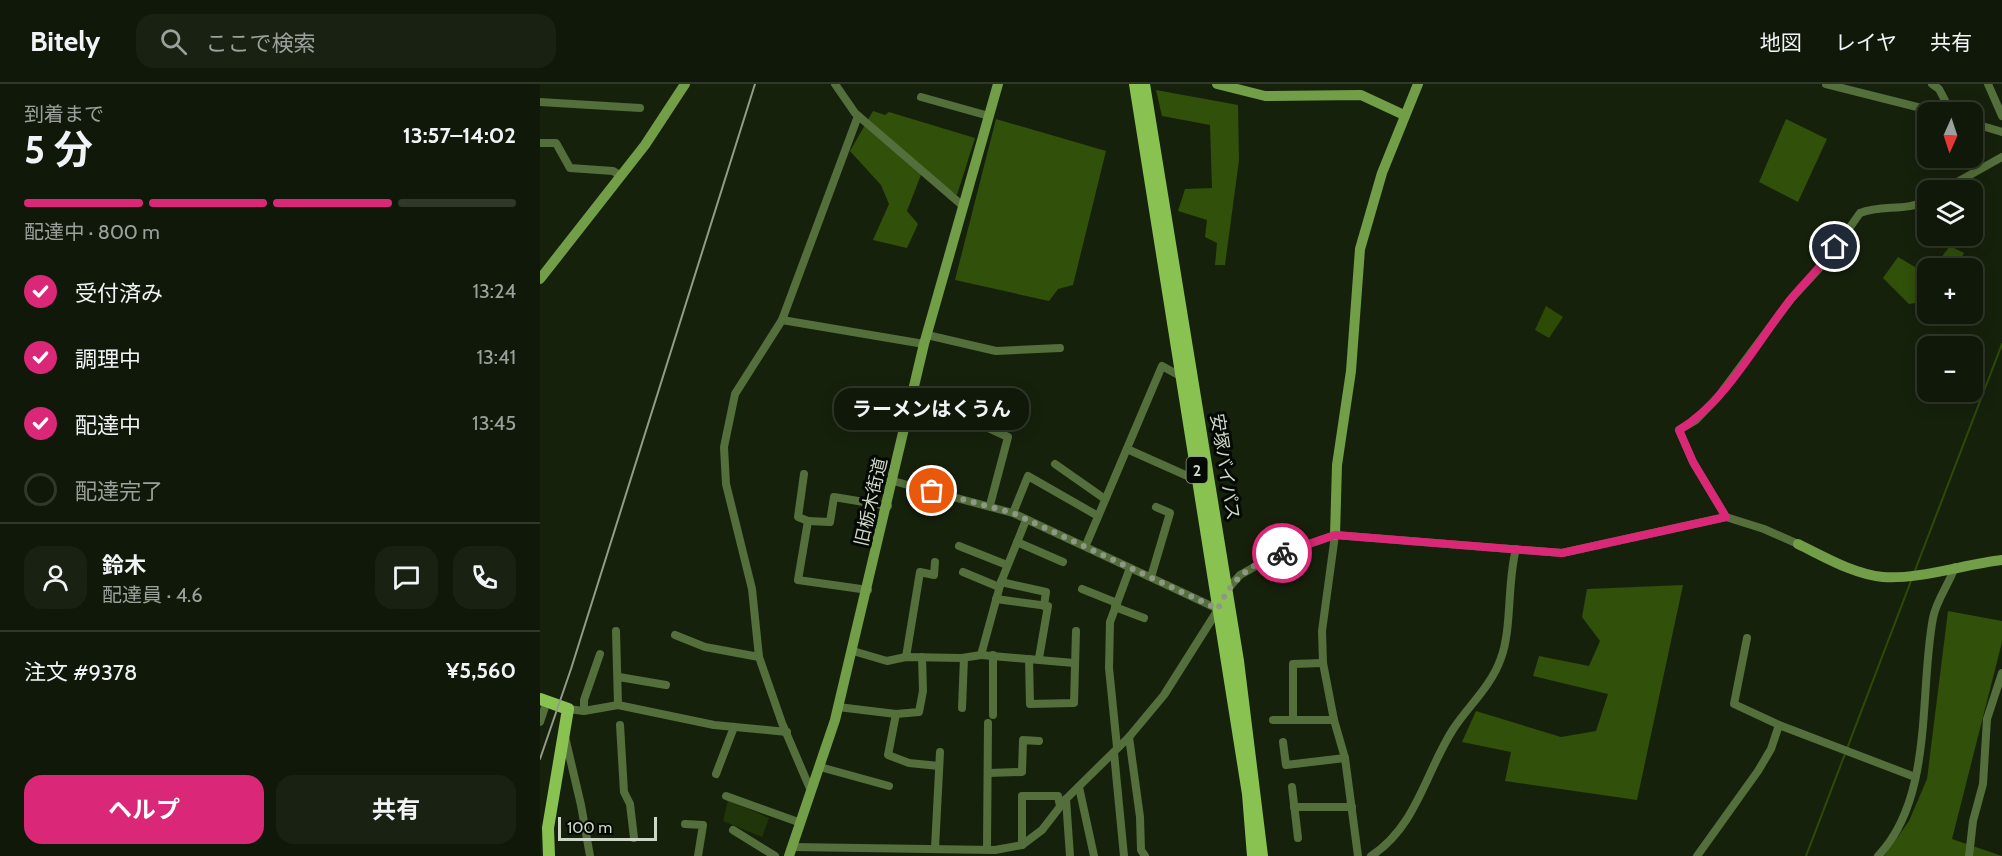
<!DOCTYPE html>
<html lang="ja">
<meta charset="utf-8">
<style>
body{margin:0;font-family:Cabin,"Noto Sans JP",sans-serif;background:#192212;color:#f1f3f6;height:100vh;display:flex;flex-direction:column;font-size:22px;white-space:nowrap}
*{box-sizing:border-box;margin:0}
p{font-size:20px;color:#9ca09c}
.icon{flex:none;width:33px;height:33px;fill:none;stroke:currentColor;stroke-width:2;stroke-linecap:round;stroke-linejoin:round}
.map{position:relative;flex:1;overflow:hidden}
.panel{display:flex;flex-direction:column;background:#101909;width:540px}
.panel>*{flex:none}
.needle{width:39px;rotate:183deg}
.tools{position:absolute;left:1377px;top:18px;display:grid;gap:12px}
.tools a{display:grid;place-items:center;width:66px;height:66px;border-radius:12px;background:#101909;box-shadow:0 3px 15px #0003,0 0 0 2px #30382a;font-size:30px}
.scale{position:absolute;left:18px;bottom:15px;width:99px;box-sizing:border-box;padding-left:6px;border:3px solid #ced6c8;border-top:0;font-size:16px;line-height:21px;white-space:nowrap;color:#ced6c8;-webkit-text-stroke:4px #050903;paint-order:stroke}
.pin{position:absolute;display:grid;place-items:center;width:51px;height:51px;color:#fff;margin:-26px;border:3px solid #fff;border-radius:50%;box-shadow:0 2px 6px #0007}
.courier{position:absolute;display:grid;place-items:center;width:60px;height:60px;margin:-30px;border:4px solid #db2777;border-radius:50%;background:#fff;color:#222;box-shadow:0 2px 8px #0007}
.bubble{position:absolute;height:42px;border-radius:18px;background:#101909;box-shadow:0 3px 15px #0003,0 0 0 2px #30382a;font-size:20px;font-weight:700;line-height:42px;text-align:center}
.summary em{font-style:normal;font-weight:700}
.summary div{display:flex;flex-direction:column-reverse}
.summary{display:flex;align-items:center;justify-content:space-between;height:102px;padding:0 24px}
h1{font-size:39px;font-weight:700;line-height:45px}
.bar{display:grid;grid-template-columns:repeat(4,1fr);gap:9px 6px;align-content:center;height:72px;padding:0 24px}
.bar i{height:8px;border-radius:4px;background:#30382a}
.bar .selected{background:#db2777}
.bar p{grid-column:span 4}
.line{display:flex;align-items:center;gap:15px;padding:0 24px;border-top:2px solid #30382a}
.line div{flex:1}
.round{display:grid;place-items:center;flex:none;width:63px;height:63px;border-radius:18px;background:#192212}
ol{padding:0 24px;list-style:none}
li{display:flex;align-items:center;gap:18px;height:66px}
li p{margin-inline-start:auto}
li .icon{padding:6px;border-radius:50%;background:#db2777;color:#fff;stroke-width:4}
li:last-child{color:#9ca09c}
li i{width:33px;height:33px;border:3px solid #30382a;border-radius:50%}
.cta{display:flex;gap:12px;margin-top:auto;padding:12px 24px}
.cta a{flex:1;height:69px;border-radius:18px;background:#db2777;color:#fff;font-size:24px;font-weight:700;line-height:69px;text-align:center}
.cta a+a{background:#192212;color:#f1f3f6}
header{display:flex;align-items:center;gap:36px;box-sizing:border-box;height:84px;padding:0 30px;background:#101909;border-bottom:2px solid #30382a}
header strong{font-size:28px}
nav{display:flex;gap:33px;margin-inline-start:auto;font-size:21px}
.search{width:420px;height:54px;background:#192212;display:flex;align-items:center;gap:15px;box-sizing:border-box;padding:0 21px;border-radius:18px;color:#9ca09c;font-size:22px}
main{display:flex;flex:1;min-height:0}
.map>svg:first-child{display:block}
.green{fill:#203509}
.forest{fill:#31500a}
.water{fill:#2d4b04}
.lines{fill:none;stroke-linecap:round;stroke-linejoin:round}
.stream{stroke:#2d4b04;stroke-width:2}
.street{stroke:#546f3b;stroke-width:8}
.secondary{stroke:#729e48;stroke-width:10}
.primary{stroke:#89c250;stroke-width:12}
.rail{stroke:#929b8a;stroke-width:2}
.done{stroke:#8e9786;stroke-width:6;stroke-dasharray:0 10.8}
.route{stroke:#db2777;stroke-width:8}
.labels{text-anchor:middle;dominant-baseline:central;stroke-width:6;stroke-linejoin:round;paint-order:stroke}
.shield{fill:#050903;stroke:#92988d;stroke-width:1.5}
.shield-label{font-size:16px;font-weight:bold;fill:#ced6c8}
.street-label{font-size:18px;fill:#ced6c8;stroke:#050903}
</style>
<header>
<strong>Bitely</strong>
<div class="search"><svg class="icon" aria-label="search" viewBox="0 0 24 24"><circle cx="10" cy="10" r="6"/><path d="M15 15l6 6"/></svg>ここで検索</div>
<nav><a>地図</a><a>レイヤ</a><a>共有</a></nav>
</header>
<main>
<section class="panel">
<div class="summary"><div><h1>5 分</h1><p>到着まで</p></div><em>13:57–14:02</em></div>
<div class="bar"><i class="selected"></i><i class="selected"></i><i class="selected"></i><i></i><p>配達中 · 800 m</p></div>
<ol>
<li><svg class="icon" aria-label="check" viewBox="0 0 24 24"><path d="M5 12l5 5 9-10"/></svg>受付済み<p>13:24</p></li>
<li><svg class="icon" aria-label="check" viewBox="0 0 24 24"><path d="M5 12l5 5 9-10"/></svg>調理中<p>13:41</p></li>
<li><svg class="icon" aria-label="check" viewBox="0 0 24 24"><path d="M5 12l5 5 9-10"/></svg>配達中<p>13:45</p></li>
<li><i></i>配達完了</li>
</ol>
<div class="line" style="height:108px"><a class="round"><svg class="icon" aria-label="person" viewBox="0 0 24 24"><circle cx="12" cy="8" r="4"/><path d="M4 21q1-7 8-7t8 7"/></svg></a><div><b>鈴木</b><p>配達員 · 4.6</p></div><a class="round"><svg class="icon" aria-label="chat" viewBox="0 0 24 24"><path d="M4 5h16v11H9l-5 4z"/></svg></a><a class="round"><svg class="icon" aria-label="phone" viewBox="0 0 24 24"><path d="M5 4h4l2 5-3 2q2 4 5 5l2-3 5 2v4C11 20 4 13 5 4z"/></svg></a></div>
<div class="line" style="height:78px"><div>注文 #9378</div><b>¥5,560</b></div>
<div class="cta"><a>ヘルプ</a><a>共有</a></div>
</section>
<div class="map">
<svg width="1462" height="772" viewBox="0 0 1462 772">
<rect width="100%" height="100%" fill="#16210c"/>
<!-- green -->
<polygon class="green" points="188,716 229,734 222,753 183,737"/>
<!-- forest -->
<g class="forest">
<polygon points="616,6 698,21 699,76 685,181 675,181 677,159 665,153 667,136 638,127 645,105 672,104 670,41 622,32"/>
<polygon points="333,27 345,31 349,28 435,54 417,111 382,88 367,127 378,140 367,164 333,156 349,120 341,101 310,67"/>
<polygon points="456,35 566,67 533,201 518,205 509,217 415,196"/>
<polygon points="1246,35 1287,55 1258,118 1219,98"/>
<polygon points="1410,162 1424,169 1416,184 1393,184"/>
<polygon points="1358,173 1387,190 1387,217 1369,220 1343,194"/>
<polygon points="1143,501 1097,716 965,697 971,668 922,658 936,627 1021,653 1056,647 1068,610 993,592 999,572 1049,582 1060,557 1042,533 1047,505"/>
<polygon points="1408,527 1462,537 1462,558 1412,755 1462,772 1344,772 1369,737 1387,695"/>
</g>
<!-- water -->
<polygon class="water" points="1006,222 1023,233 1009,254 995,246"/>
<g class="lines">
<!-- stream -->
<g class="stream">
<polyline points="1374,489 1462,260"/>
<polyline points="1266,772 1371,497"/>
</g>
<!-- street -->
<g class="street">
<polyline points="295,0 315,29 423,122"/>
<polyline points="1286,0 1397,28"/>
<polyline points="1392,0 1399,5 1411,28"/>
<polyline points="1448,0 1462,32"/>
<polyline points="381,13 449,32"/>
<polyline points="0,18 100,24"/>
<polyline points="1432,39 1462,48"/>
<polyline points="0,59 16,59 30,84 73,87 81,92"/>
<polyline points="1403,106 1462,73"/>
<polyline points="242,236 384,260"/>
<polyline points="387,251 456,267 520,264"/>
<polyline points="369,326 429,335 468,353 450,421"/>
<polyline points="587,365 652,394"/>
<polyline points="515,380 565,415"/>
<polyline points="264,390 258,433 268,437 258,496 328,506"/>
<polyline points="353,397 473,429 678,525"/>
<polyline points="473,429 488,392 558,432"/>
<path d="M1186,433l-33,-55 -14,-32 17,-10 22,-23 73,-98 35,-38 34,-48c22,-9 46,-1 68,-13"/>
<polyline points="268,437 290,438 294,413 348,422"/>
<polyline points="795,451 782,547 783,579 794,636 805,674 818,772"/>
<polyline points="477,458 523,478"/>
<polyline points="546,461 622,282 642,293"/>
<polyline points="419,462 467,481"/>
<polyline points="423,488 459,503"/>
<polyline points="611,493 630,429 616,423"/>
<polyline points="461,498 506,508 504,522"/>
<polyline points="542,505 577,519"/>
<polyline points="686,507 700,491 732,473 795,451 1022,469 1186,433 1224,445 1258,460"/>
<polyline points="456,515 508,522 499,574"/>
<polyline points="575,523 604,534"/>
<polyline points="76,547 78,621"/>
<polyline points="135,551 165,563 219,573"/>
<polyline points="1207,554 1194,620 1239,641 1375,693"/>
<polyline points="313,567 347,577 366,573 422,574 441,571 461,498 486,436"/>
<polyline points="441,571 534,579"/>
<polyline points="366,573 380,488 394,491 395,478"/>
<polyline points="489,575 490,620 534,619 536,547"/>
<polyline points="79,593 126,601"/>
<polyline points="298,623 356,630 379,628 383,607 382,573"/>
<polyline points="422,624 424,574"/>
<polyline points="28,625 44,627 78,621 174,641 247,648"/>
<polyline points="44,627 44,616 60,570"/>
<polyline points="356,630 348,671 369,679 399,682"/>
<polyline points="453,631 453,571"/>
<polyline points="733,636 794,636"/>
<polyline points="753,636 753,580 783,579"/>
<polyline points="0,638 7,617"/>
<polyline points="80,641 84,708 90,720 94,754"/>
<polyline points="25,653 41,721 50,772"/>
<polyline points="589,653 624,611 679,524"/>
<polyline points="743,658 746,681 805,674"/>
<polyline points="577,663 569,584 570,538 590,484"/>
<polyline points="574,669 584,772"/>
<polyline points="280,683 349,702"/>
<polyline points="448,689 482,688 483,656 499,657"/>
<polyline points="176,690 194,643"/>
<polyline points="539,703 554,772"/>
<polyline points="752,703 758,754"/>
<polyline points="271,707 242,639 219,573 212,505 186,400 184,363 195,310 242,236 318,32"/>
<polyline points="186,712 261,739"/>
<polyline points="526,715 530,772"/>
<polyline points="754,723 812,723"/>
<polyline points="145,740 163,741 158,772"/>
<polyline points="193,746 235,772"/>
<polyline points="482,761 482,712 518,712 520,722"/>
<polyline points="252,763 455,766 482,761 502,746 526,715 589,653 600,733 601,766 605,772"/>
<polyline points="395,764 400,668"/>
<polyline points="447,764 448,639"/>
<path d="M831,772c45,-29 54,-82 81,-125 16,-25 39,-44 49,-73 11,-29 6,-76 15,-109"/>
<polyline points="1157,772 1218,687 1231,665 1239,641"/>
<path d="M1338,772c56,-58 41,-165 55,-238 3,-17 16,-34 22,-51"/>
<polyline points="1429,772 1433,737 1443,700 1447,635 1462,589"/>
</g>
<!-- secondary -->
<g class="secondary">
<polyline points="677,0 725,12 821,11 864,31"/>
<polyline points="0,195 105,61 145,0"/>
<polyline points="795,451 797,381 811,287 820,165 842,89 878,0"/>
<path d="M1258,460c27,13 55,30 85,33 34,3 83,-13 119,-17"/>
<polyline points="249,772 295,636 384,260 458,0"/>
</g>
<!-- primary -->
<g class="primary">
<polyline points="595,0 708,710 713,772"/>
<polyline points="604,0 698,577 722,772"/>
<polyline points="0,615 28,625 8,744 9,772"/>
</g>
<!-- rail -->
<polyline class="rail" points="0,675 31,585 215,0"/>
</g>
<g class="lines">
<!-- done -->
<path class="done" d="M392,407l81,22 205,96c13,-30 33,-45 64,-56"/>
<!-- route -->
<path class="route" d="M742,469l53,-18 227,18 164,-36 -33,-55 -14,-32c46,-27 78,-88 111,-130 15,-18 32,-34 45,-53"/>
</g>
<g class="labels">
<!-- shield labels -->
<rect class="shield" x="646.5" y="373" width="21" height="26" rx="4.5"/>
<g class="shield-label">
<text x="657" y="386">2</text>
</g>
<!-- street labels -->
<g class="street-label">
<text transform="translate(685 383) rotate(81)">安塚バイパス</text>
<text transform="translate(331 418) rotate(-77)">旧栃木街道</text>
</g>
</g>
</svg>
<div class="tools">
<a><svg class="needle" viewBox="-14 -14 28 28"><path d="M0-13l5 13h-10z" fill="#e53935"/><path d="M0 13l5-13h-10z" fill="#9ca09c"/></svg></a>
<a><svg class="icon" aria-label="layers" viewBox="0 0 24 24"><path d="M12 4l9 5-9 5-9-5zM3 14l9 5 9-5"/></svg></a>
<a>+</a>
<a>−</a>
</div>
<div class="scale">100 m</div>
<div class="pin" style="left:392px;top:407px;background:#ea580c"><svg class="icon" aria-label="bag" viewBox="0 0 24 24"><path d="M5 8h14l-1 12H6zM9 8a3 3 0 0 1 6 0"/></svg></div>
<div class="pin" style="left:1295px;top:163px;background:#1f2937"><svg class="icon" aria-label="home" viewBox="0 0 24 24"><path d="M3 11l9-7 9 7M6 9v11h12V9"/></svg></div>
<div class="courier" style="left:742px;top:469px"><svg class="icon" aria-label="bike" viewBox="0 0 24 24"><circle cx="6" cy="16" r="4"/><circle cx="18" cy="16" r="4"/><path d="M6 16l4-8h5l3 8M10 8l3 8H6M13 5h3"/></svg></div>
<div class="bubble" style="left:294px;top:304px;width:195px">ラーメンはくうん</div>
</div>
</main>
